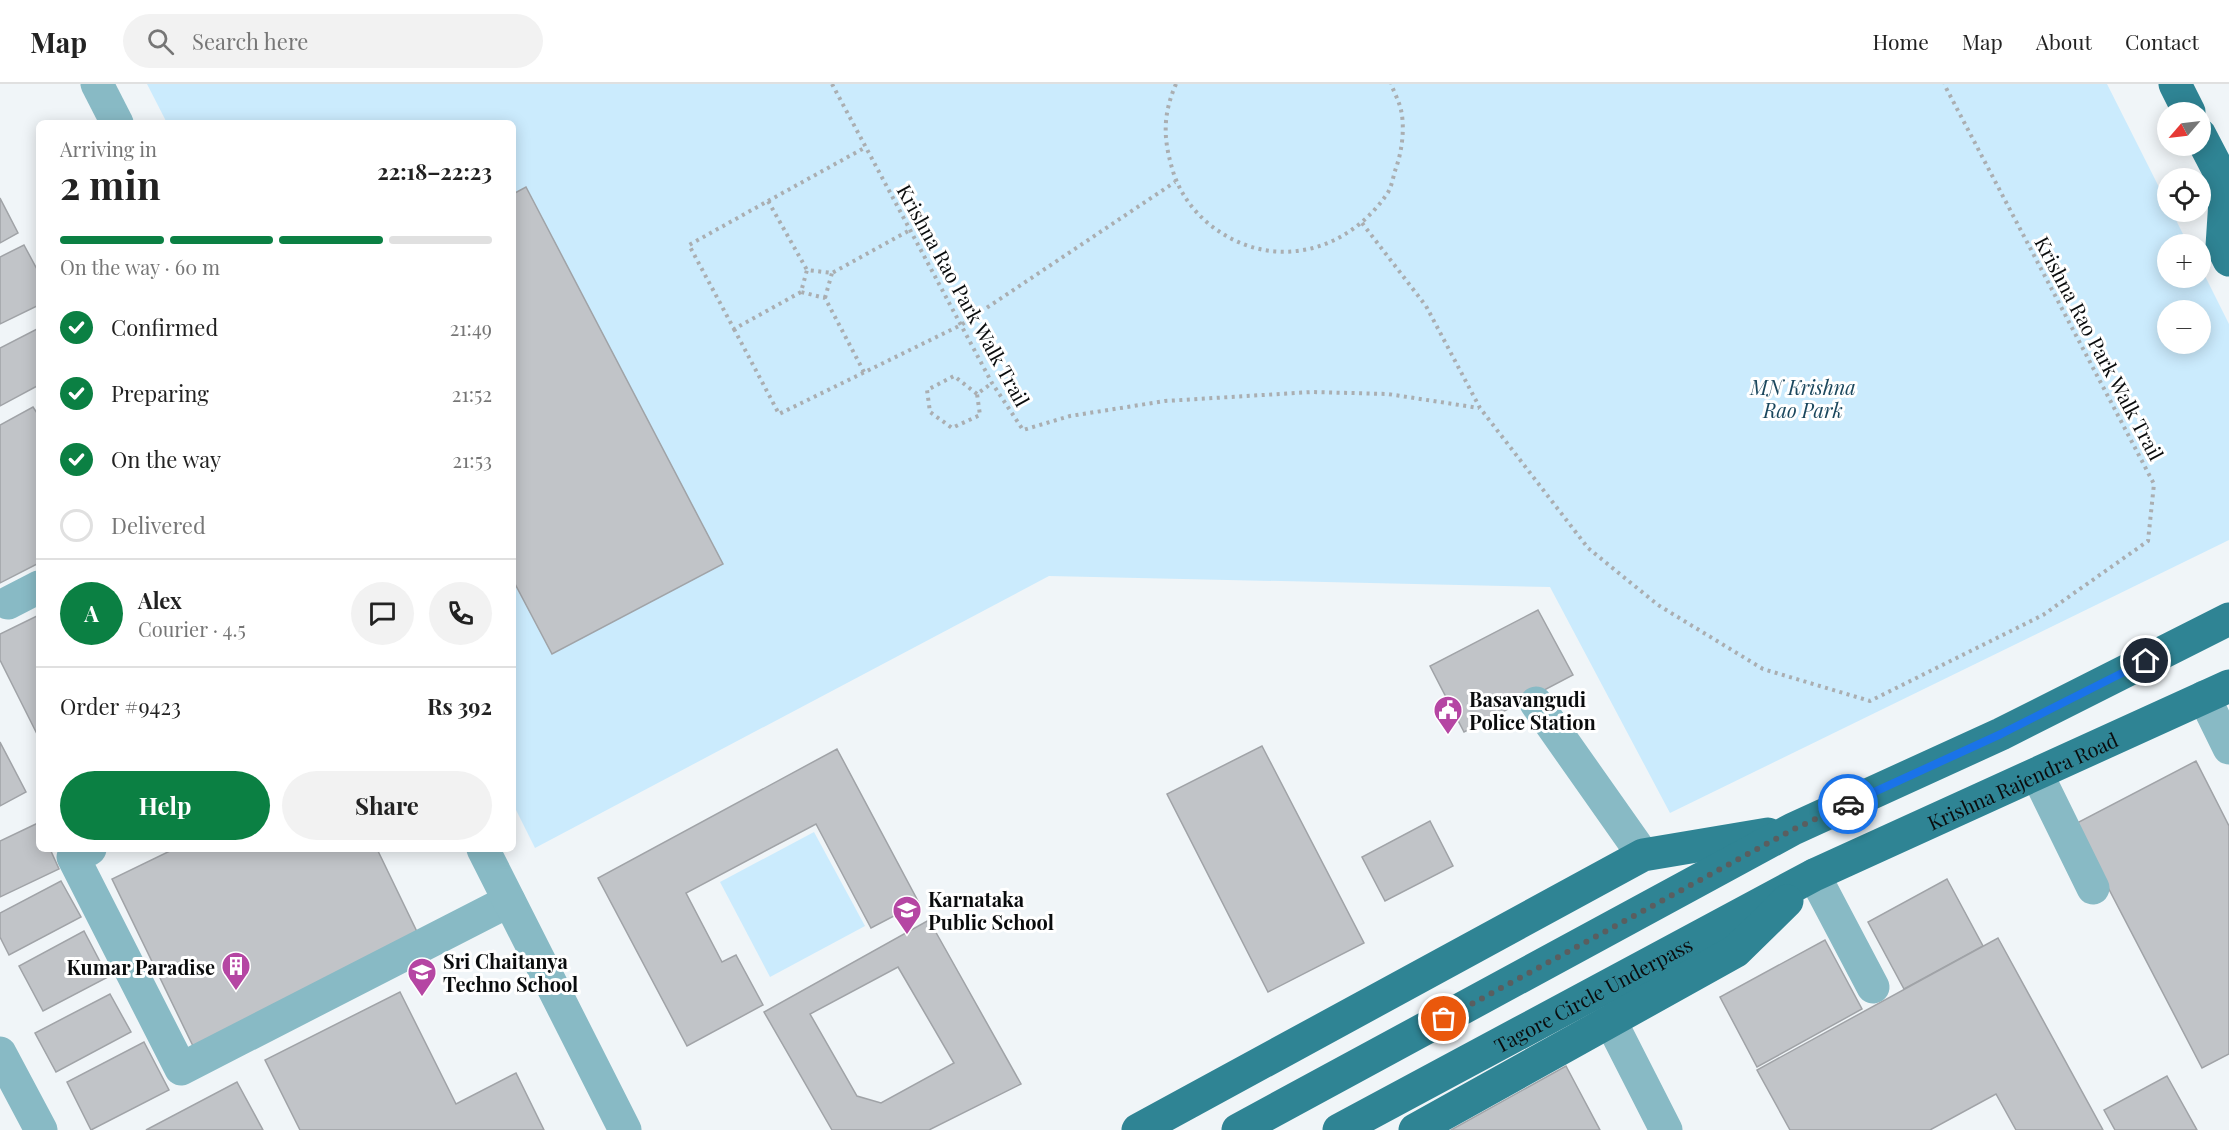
<!DOCTYPE html>
<meta charset="utf-8">
<style>
body{margin:0;font-family:"Playfair Display",serif;background:#f2f2f2;color:#222;height:100vh;display:flex;flex-direction:column;font-size:22px;white-space:nowrap}
*{box-sizing:border-box;margin:0}
p{font-size:20px;color:#767676}
.icon{flex:none;width:33px;height:33px;fill:none;stroke:currentColor;stroke-width:2;stroke-linecap:round;stroke-linejoin:round}
.map{position:relative;flex:1;overflow:hidden}
.sheet{position:absolute;left:36px;top:36px;width:480px;height:732px;display:flex;flex-direction:column;background:#fff;border-radius:9px;box-shadow:0 3px 15px #0003}
.sheet>*{flex:none}
.needle{width:39px;rotate:242deg}
.tools{position:absolute;left:2157px;top:18px;display:grid;gap:12px}
.tools a{display:grid;place-items:center;width:54px;height:54px;border-radius:50%;background:#fff;box-shadow:0 3px 15px #0003;font-size:30px}
.pin{position:absolute;display:grid;place-items:center;width:51px;height:51px;color:#fff;margin:-26px;border:3px solid #fff;border-radius:50%;box-shadow:0 2px 6px #0007}
.courier{position:absolute;display:grid;place-items:center;width:60px;height:60px;margin:-30px;border:4px solid #1a73e8;border-radius:50%;background:#fff;color:#222;box-shadow:0 2px 8px #0007}
.head em{font-style:normal;font-weight:700}
.head div{display:flex;flex-direction:column-reverse}
.head{display:flex;align-items:center;justify-content:space-between;height:102px;padding:0 24px}
h1{font-size:39px;font-weight:700;line-height:45px}
.bar{display:grid;grid-template-columns:repeat(4,1fr);gap:9px 6px;align-content:center;height:72px;padding:0 24px}
.bar i{height:8px;border-radius:4px;background:#e0e0e0}
.bar .on{background:#0b8043}
.bar p{grid-column:span 4}
.line{display:flex;align-items:center;gap:15px;padding:0 24px;border-top:2px solid #e0e0e0}
.line div{flex:1}
.round{display:grid;place-items:center;flex:none;width:63px;height:63px;border-radius:32px;background:#f2f2f2}
ol{padding:0 24px;list-style:none}
li{display:flex;align-items:center;gap:18px;height:66px}
li p{margin-inline-start:auto}
li .icon{padding:6px;border-radius:50%;background:#0b8043;color:#fff;stroke-width:4}
li:last-child{color:#767676}
li i{width:33px;height:33px;border:3px solid #e0e0e0;border-radius:50%}
.primary-button{display:flex;gap:12px;margin-top:auto;padding:12px 24px}
.primary-button a{flex:1;height:69px;border-radius:36px;background:#0b8043;color:#fff;font-size:24px;font-weight:700;line-height:69px;text-align:center}
.primary-button a+a{background:#f2f2f2;color:#222}
header{display:flex;align-items:center;gap:36px;box-sizing:border-box;height:84px;padding:0 30px;background:#fff;border-bottom:2px solid #e0e0e0}
header strong{font-size:28px}
nav{display:flex;gap:33px;margin-inline-start:auto;font-size:21px}
.search{width:420px;height:54px;background:#f2f2f2;display:flex;align-items:center;gap:15px;box-sizing:border-box;padding:0 21px;border-radius:33px;color:#767676;font-size:22px}
.map>svg:first-child{display:block}
.green{fill:#cbebfd;fill-rule:evenodd}
.building{fill:#c1c4c8;stroke:#a0a3a7;stroke-width:1.5;fill-rule:evenodd}
.lines{fill:none;stroke-linecap:round;stroke-linejoin:round}
.path{stroke:#aaaeb1;stroke-width:4;stroke-dasharray:3 4.5;stroke-linecap:butt}
.minor{stroke:#88bac5;stroke-width:33}
.major{stroke:#2f8494;stroke-width:33}
.done{stroke:#5a5e5f;stroke-width:6;stroke-dasharray:0 10.8}
.route{stroke:#1a73e8;stroke-width:8}
.labels{text-anchor:middle;dominant-baseline:central;stroke-width:6;stroke-linejoin:round;paint-order:stroke}
.street-label{font-size:20px;fill:#0a0c0d;stroke:#fff}
.park-label{font-size:20px;font-style:italic;fill:#1b475d;stroke:#fff}
.poi-label{font-size:20px;font-weight:bold;fill:#0a0c0d;stroke:#fff;text-anchor:start}
</style>
<header>
<strong>Map</strong>
<div class="search"><svg class="icon" aria-label="search" viewBox="0 0 24 24"><circle cx="10" cy="10" r="6"/><path d="M15 15l6 6"/></svg>Search here</div>
<nav><a>Home</a><a>Map</a><a>About</a><a>Contact</a></nav>
</header>
<div class="map">
<svg width="2229" height="1046" viewBox="0 0 2229 1046">
<rect width="100%" height="100%" fill="#f0f5f8"/>
<!-- green -->
<g class="green">
<path d="M147,0h1960l60,119 1,9h4l16,32h-20v34h32l1,-10 28,56v216l-559,273 -120,-226 -501,-11 -514,272 -22,-44v-681h-346zM2168,226h32v34h-32z"/>
<polygon points="814,748 865,842 770,893 720,798"/>
</g>
<!-- building -->
<g class="building">
<polygon points="526,103 723,480 552,570 513,496 513,110"/>
<polygon points="0,114 18,149 0,159"/>
<polygon points="24,161 39,189 39,221 0,240 0,173"/>
<polygon points="39,244 39,301 0,322 0,264"/>
<polygon points="33,323 39,332 39,479 0,499 0,341"/>
<polygon points="1538,526 1573,591 1464,648 1430,582"/>
<polygon points="39,531 39,654 0,576 0,550"/>
<polygon points="0,658 26,708 0,722"/>
<polygon points="1262,662 1364,859 1268,908 1167,710"/>
<polygon points="837,665 919,819 871,844 816,740 686,809 722,878 736,871 763,921 687,962 598,794"/>
<polygon points="2196,677 2229,742 2229,970 2202,984 2075,740"/>
<polygon points="1430,737 1453,782 1385,817 1362,773"/>
<polygon points="38,739 39,765 50,765 59,785 0,813 0,757"/>
<polygon points="174,765 377,765 419,852 193,962 112,795"/>
<polygon points="1947,795 1983,862 1904,905 1868,838"/>
<polygon points="61,797 81,833 9,871 0,853 0,829"/>
<path d="M929,836l92,164 -92,46h-97l-68,-118zM898,883l56,96 -73,40 -24,-7 -47,-82z"/>
<polygon points="84,847 108,893 43,927 19,882"/>
<polygon points="1998,854 2103,1046 2016,1046 1996,1010 1930,1046 1790,1046 1757,986"/>
<polygon points="1825,856 1862,925 1757,983 1720,913"/>
<polygon points="400,908 456,1020 516,989 544,1046 300,1046 265,976"/>
<polygon points="110,910 131,948 56,988 35,949"/>
<polygon points="144,958 169,1006 91,1046 67,998"/>
<polygon points="1566,982 1600,1046 1451,1046"/>
<polygon points="2167,992 2197,1046 2115,1046 2104,1026"/>
<polygon points="237,998 263,1046 146,1046"/>
</g>
<g class="lines">
<!-- path -->
<g class="path">
<polyline points="832,0 992,299 1023,346 1070,332 1165,317 1312,308 1388,310 1479,324"/>
<path d="M1176,0c-13,30 -13,53 -4,84 6,22 19,41 37,56 59,48 136,31 178,-30 5,-7 6,-18 9,-26 6,-17 9,-40 5,-58 -2,-9 -7,-18 -10,-26"/>
<polyline points="768,117 866,63"/>
<polyline points="1362,139 1426,222 1480,324 1588,464 1658,521 1763,585 1870,617 2043,531 2148,457 2154,400 1944,0"/>
<polyline points="801,208 734,245 689,161 768,117 807,186"/>
<polyline points="825,214 832,189"/>
<polyline points="734,245 779,330 961,241 1175,98"/>
<polyline points="864,288 825,214 801,208 807,186 832,189 910,146"/>
<polyline points="977,310 954,292 927,306 930,328 952,344 980,331 977,310 992,299"/>
</g>
<!-- minor -->
<g class="minor">
<polyline points="97,0 117,39"/>
<polyline points="8,519 39,503"/>
<polyline points="2204,613 2229,664"/>
<polyline points="1536,619 1643,771"/>
<polyline points="2037,690 2093,804"/>
<polyline points="90,765 73,773 181,985 509,817"/>
<polyline points="483,765 625,1046"/>
<polyline points="1814,791 1873,903"/>
<polyline points="1611,938 1666,1046"/>
<polyline points="0,969 41,1046"/>
</g>
<!-- major -->
<g class="major">
<polyline points="2175,0 2189,28"/>
<polyline points="2200,51 2226,101 2222,162 2229,176"/>
<polyline points="1138,1046 1643,771 1768,750"/>
<polyline points="1238,1046 1793,745 2001,650 2229,535"/>
<path id="s1" d="M1339,1046l475,-255 415,-189"/>
<polyline points="1415,1046 1736,867 1787,817"/>
</g>
</g>
<g class="lines">
<!-- done -->
<polyline class="done" points="1444,935 1794,745 1848,720"/>
<!-- route -->
<polyline class="route" points="1848,720 2001,650 2146,577"/>
</g>
<!-- icons -->
<defs>
<g id="civic-pin" transform="scale(1.5)"><path d="M0 17L-7.5 6A9.5 9.5 0 1 1 7.5 6Z" fill="#b546a3" stroke="#fff"/><path d="M-.6-6.5H3V-4.5H.6V-3L4-1V1h2V6H-6V1h2V-1L-.6-3ZM-1.2 2.5V6h2.4V2.5Z" fill="#fff"/></g>
<g id="school-pin" transform="scale(1.5)"><path d="M0 17L-7.5 6A9.5 9.5 0 1 1 7.5 6Z" fill="#b546a3" stroke="#fff"/><path d="M0-5L7-2L0 1L-7-2ZM-4 1L0 2.5L4 1V4Q0 6-4 4Z" fill="#fff"/></g>
<g id="building-pin" transform="scale(1.5)"><path d="M0 17L-7.5 6A9.5 9.5 0 1 1 7.5 6Z" fill="#b546a3" stroke="#fff"/><path d="M-4-6H4V6H1V3H-1V6H-4ZM-2.5-4.3h1.7v1.8h-1.7ZM.8-4.3h1.7v1.8H.8ZM-2.5-1h1.7V.8h-1.7ZM.8-1h1.7V.8H.8Z" fill="#fff"/></g>
</defs>
<g fill-rule="evenodd">
<use href="#civic-pin" x="1448" y="626"/>
<use href="#school-pin" x="907" y="826"/>
<use href="#building-pin" x="236" y="882"/>
<use href="#school-pin" x="422" y="888"/>
</g>
<g class="labels">
<!-- street labels -->
<g class="street-label">
<text transform="translate(964 211) rotate(61)">Krishna Rao Park Walk Trail</text>
<text transform="translate(2100 264) rotate(62)">Krishna Rao Park Walk Trail</text>
<text stroke="none"><textPath href="#s1" startOffset="768">Krishna Rajendra Road</textPath></text>
<text stroke="none"><textPath href="#s1" startOffset="288">Tagore Circle Underpass</textPath></text>
</g>
<!-- park labels -->
<g class="park-label">
<text x="1803" y="302">MN Krishna<tspan x="1803" dy="23">Rao Park</tspan></text>
</g>
<!-- poi labels -->
<g class="poi-label">
<text x="1469" y="614">Basavangudi<tspan x="1469" dy="23">Police Station</tspan></text>
<text x="928" y="814">Karnataka<tspan x="928" dy="23">Public School</tspan></text>
<text x="443" y="876">Sri Chaitanya<tspan x="443" dy="23">Techno School</tspan></text>
<text x="215" y="882" text-anchor="end">Kumar Paradise</text>
</g>
</g>
</svg>
<div class="tools">
<a><svg class="needle" viewBox="-14 -14 28 28"><path d="M0-13l5 13h-10z" fill="#e53935"/><path d="M0 13l5-13h-10z" fill="#767676"/></svg></a>
<a><svg class="icon" aria-label="locate" viewBox="0 0 24 24"><circle cx="12" cy="12" r="6"/><path d="M12 2v4M12 18v4M2 12h4M18 12h4"/></svg></a>
<a>+</a>
<a>−</a>
</div>
<div class="pin" style="left:1444px;top:935px;background:#ea580c"><svg class="icon" aria-label="bag" viewBox="0 0 24 24"><path d="M5 8h14l-1 12H6zM9 8a3 3 0 0 1 6 0"/></svg></div>
<div class="pin" style="left:2146px;top:577px;background:#1f2937"><svg class="icon" aria-label="home" viewBox="0 0 24 24"><path d="M3 11l9-7 9 7M6 9v11h12V9"/></svg></div>
<div class="courier" style="left:1848px;top:720px"><svg class="icon" aria-label="car" viewBox="0 0 24 24"><path d="M5 17H2v-5l4-1 3-4h7l3 4 3 1v5h-3M9 17h6M6 11h13"/><circle cx="7" cy="17" r="2"/><circle cx="17" cy="17" r="2"/></svg></div>
<section class="sheet">
<div class="head"><div><h1>2 min</h1><p>Arriving in</p></div><em>22:18–22:23</em></div>
<div class="bar"><i class="on"></i><i class="on"></i><i class="on"></i><i></i><p>On the way · 60 m</p></div>
<ol>
<li><svg class="icon" aria-label="check" viewBox="0 0 24 24"><path d="M5 12l5 5 9-10"/></svg>Confirmed<p>21:49</p></li>
<li><svg class="icon" aria-label="check" viewBox="0 0 24 24"><path d="M5 12l5 5 9-10"/></svg>Preparing<p>21:52</p></li>
<li><svg class="icon" aria-label="check" viewBox="0 0 24 24"><path d="M5 12l5 5 9-10"/></svg>On the way<p>21:53</p></li>
<li><i></i>Delivered</li>
</ol>
<div class="line" style="height:108px"><b class="round" style="background:#0b8043;color:#fff">A</b><div><b>Alex</b><p>Courier · 4.5</p></div><a class="round"><svg class="icon" aria-label="chat" viewBox="0 0 24 24"><path d="M4 5h16v11H9l-5 4z"/></svg></a><a class="round"><svg class="icon" aria-label="phone" viewBox="0 0 24 24"><path d="M5 4h4l2 5-3 2q2 4 5 5l2-3 5 2v4C11 20 4 13 5 4z"/></svg></a></div>
<div class="line" style="height:78px"><div>Order #9423</div><b>Rs 392</b></div>
<div class="primary-button"><a>Help</a><a>Share</a></div>
</section>
</div>
